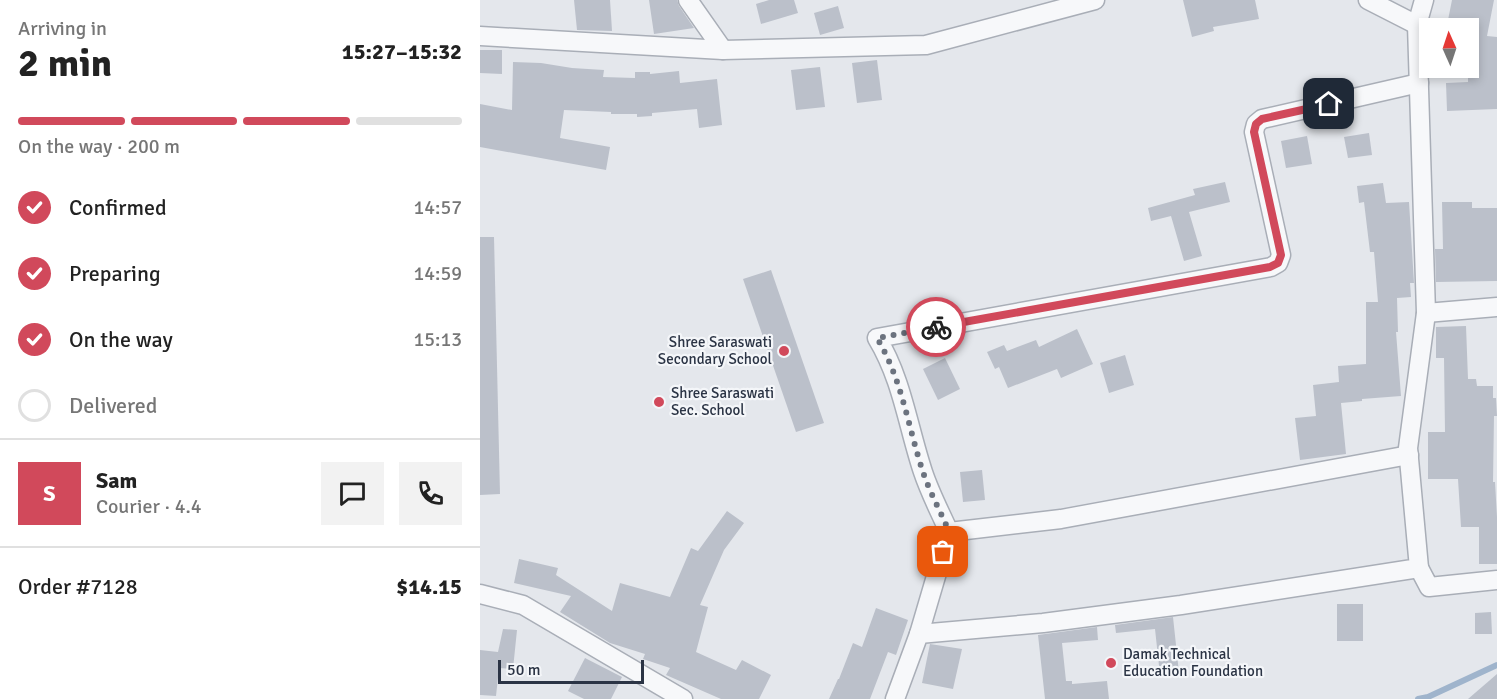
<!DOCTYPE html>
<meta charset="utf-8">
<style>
body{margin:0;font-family:Signika,sans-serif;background:#f2f2f2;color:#222;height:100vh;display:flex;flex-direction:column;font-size:22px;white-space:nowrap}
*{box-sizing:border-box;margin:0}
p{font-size:20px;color:#767676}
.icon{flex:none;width:33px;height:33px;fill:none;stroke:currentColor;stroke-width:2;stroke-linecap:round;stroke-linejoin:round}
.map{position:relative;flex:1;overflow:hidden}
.sheet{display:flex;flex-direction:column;background:#fff;width:480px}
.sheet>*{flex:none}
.needle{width:39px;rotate:357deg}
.tools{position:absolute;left:939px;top:18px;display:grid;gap:12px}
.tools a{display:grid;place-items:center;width:60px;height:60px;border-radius:0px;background:#fff;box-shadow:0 3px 9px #0003;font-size:30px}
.scale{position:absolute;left:18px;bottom:15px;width:146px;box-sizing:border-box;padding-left:6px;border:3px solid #2b3445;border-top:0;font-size:16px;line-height:21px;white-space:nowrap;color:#2b3445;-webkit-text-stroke:4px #f4f6f9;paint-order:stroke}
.pin{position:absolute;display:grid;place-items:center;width:51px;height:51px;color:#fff;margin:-26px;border-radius:12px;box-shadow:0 3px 9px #0006}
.courier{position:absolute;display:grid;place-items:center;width:60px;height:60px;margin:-30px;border:4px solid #d1495b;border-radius:50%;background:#fff;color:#222;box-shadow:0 2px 8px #0007}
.headline em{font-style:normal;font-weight:700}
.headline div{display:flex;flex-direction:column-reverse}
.headline{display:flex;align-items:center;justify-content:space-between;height:102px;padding:0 18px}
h1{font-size:39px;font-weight:700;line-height:45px}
.bar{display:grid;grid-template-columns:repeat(4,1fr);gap:9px 6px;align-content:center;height:72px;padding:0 18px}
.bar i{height:8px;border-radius:4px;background:#e0e0e0}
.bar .selected{background:#d1495b}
.bar p{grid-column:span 4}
.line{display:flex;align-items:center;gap:15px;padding:0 18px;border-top:2px solid #e0e0e0}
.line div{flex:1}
.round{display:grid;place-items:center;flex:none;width:63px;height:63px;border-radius:0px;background:#f2f2f2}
ol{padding:0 18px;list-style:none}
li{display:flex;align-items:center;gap:18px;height:66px}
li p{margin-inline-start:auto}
li .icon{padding:6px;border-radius:50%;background:#d1495b;color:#fff;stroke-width:4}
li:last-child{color:#767676}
li i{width:33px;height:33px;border:3px solid #e0e0e0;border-radius:50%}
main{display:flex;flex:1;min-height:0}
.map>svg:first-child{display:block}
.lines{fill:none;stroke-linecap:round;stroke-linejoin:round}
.stream{stroke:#9fb4cc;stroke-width:6}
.building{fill:#bbc0ca}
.minor-casing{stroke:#a9aeb7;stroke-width:21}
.minor{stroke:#f7f8fa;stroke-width:18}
.done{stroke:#6c737f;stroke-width:6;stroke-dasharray:0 10.8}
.route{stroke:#d1495b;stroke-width:8}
.poi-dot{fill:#d1495b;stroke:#f4f6f9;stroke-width:2}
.labels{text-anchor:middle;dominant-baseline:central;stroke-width:4.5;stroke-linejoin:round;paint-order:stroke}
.poi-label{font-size:15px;fill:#2b3445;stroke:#f4f6f9;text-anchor:start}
</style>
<main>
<section class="sheet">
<div class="headline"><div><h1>2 min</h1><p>Arriving in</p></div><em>15:27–15:32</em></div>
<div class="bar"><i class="selected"></i><i class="selected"></i><i class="selected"></i><i></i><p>On the way · 200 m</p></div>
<ol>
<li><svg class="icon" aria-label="check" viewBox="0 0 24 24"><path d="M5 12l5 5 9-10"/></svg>Confirmed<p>14:57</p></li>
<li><svg class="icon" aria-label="check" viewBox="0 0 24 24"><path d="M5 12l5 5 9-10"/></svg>Preparing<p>14:59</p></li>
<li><svg class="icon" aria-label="check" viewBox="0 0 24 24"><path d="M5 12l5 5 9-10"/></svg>On the way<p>15:13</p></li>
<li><i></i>Delivered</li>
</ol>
<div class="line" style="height:108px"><b class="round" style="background:#d1495b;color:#fff">S</b><div><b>Sam</b><p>Courier · 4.4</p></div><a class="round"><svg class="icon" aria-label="chat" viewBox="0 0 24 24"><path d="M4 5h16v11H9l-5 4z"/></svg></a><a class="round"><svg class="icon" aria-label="phone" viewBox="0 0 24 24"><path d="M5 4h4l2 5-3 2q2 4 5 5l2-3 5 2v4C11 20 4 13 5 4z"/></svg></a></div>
<div class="line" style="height:78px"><div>Order #7128</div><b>$14.15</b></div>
</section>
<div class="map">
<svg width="1017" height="699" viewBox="0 0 1017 699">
<rect width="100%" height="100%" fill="#e4e7ec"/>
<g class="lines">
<!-- stream -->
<polyline class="stream" points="938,699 948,697 1017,665"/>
</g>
<!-- building -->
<g class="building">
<polygon points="94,0 130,0 132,31 97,30"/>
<polygon points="169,0 197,0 199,6 214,28 174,34"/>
<polygon points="289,0 314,0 318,13 281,24 276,4"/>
<polygon points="703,0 775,0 779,19 733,27 734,31 712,37"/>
<polygon points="972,0 1014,0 1007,36 1017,37 1017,109 967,111 966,83 988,82 988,28 967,25"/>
<polygon points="358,6 364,28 340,35 334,13"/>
<polygon points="0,50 22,50 22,74 0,73"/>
<polygon points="397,60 402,100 377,103 372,63"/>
<polygon points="33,62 61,63 92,68 124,70 123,77 155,78 155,72 170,72 170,74 199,71 200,83 237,79 242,125 219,128 217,109 172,113 172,116 157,117 157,114 131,114 131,112 84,110 80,138 130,147 126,170 0,147 0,104 32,110"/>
<polygon points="340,67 345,107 316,110 311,70"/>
<polygon points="889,133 892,155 868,158 864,137"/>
<polygon points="827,136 832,164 806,168 801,141"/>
<polygon points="745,182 750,202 709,212 722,256 704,261 691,216 671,221 668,208 715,195 713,189"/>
<polygon points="903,183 906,203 929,202 934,283 930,283 931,297 917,298 918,332 916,332 921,396 882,399 882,401 861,403 866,454 820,460 815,418 836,416 833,385 859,382 858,366 886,364 886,302 898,302 894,252 890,252 884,202 879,203 877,186"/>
<polygon points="962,202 992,202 992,208 1017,208 1017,281 956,282 955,249 963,249"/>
<polygon points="0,237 14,237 20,494 0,495"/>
<polygon points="291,270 344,423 316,432 263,279"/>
<polygon points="986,326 988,379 996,379 997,386 1013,386 1013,398 1016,398 1017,416 1014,416 1013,482 1015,482 1017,517 1017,564 999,564 999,527 981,527 978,479 948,479 948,432 965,432 964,358 956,358 956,327"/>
<polygon points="597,329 613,364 581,378 577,369 528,388 519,367 515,369 507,352 524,345 527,351 556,340 559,347"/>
<polygon points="645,355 654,385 629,393 620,363"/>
<polygon points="465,358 480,389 458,400 443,369"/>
<polygon points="502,470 505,500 483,502 480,472"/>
<polygon points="247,511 264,523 244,550 220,605 228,607 216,652 256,670 262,660 291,675 279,699 241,699 186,675 190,668 163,659 165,654 130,643 80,612 91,596 34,583 39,559 78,568 76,575 132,611 140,583 190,597 211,548 218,551"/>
<rect x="857" y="604" width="26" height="37"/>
<polygon points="396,608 428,620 416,655 408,652 390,699 349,699 358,679 359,679 373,643 382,647"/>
<polygon points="1011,612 1012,634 995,634 995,613"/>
<polygon points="693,617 699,673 680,675 675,629 636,633 635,625"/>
<polygon points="617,627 618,640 582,643 586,681 592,681 592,684 627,681 629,699 565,699 558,635"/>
<polygon points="23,629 37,630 33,669 19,668 16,696 0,695 0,650 18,652"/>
<polygon points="450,644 482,649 473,689 442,683"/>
<polygon points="105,658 142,677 131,699 104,699 88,691"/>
<polygon points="1017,674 1017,699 988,699"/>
</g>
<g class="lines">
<!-- minor casing -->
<g class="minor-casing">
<g id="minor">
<polyline points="208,0 243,50"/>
<polyline points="888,0 937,25"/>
<polyline points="0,36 243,50 446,45 615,0"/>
<polyline points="946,313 1017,307"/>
<polyline points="469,532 581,519 929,455"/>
<polyline points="939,568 949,587 1017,580"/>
<polyline points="0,594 43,605 203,699"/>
<path d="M439,634l30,-102c-9,-20 -19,-39 -26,-60 -15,-45 -21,-93 -46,-134l394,-71 7,-4 3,-8 -27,-123 2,-8 6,-5 157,-36"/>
<polyline points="415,699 439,634 563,623 701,605 939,568 928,448 946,313 937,25 944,0"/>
</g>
</g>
<!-- minor -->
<use href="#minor" class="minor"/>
</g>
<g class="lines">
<!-- done -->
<path class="done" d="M456,327l-59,11c25,41 31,89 46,134 7,21 18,40 26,60l-6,20"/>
<!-- route -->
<polyline class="route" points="456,327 790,267 798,263 801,255 774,132 776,124 782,119 849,104"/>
</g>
<!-- markers -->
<g class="poi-dot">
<circle cx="304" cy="351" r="6"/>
<circle cx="179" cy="402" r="6"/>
<circle cx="631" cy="663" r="6"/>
</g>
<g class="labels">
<!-- poi labels -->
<g class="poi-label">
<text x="292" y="342" text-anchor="end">Shree Saraswati<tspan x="292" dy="17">Secondary School</tspan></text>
<text x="191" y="393">Shree Saraswati<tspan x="191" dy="17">Sec. School</tspan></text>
<text x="643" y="654">Damak Technical<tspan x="643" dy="17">Education Foundation</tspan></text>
</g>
</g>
</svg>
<div class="tools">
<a><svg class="needle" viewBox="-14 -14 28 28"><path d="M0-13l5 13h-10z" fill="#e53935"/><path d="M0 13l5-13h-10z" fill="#767676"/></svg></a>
</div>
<div class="scale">50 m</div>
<div class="pin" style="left:463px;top:552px;background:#ea580c"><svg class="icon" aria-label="bag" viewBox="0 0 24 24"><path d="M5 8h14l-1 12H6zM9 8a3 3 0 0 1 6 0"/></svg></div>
<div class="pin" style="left:849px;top:104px;background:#1f2937"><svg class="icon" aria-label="home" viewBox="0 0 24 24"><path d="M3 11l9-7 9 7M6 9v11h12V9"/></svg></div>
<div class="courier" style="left:456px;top:327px"><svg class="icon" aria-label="bike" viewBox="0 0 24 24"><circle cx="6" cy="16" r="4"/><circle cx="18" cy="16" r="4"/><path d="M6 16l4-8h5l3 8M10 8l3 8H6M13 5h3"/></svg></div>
</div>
</main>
